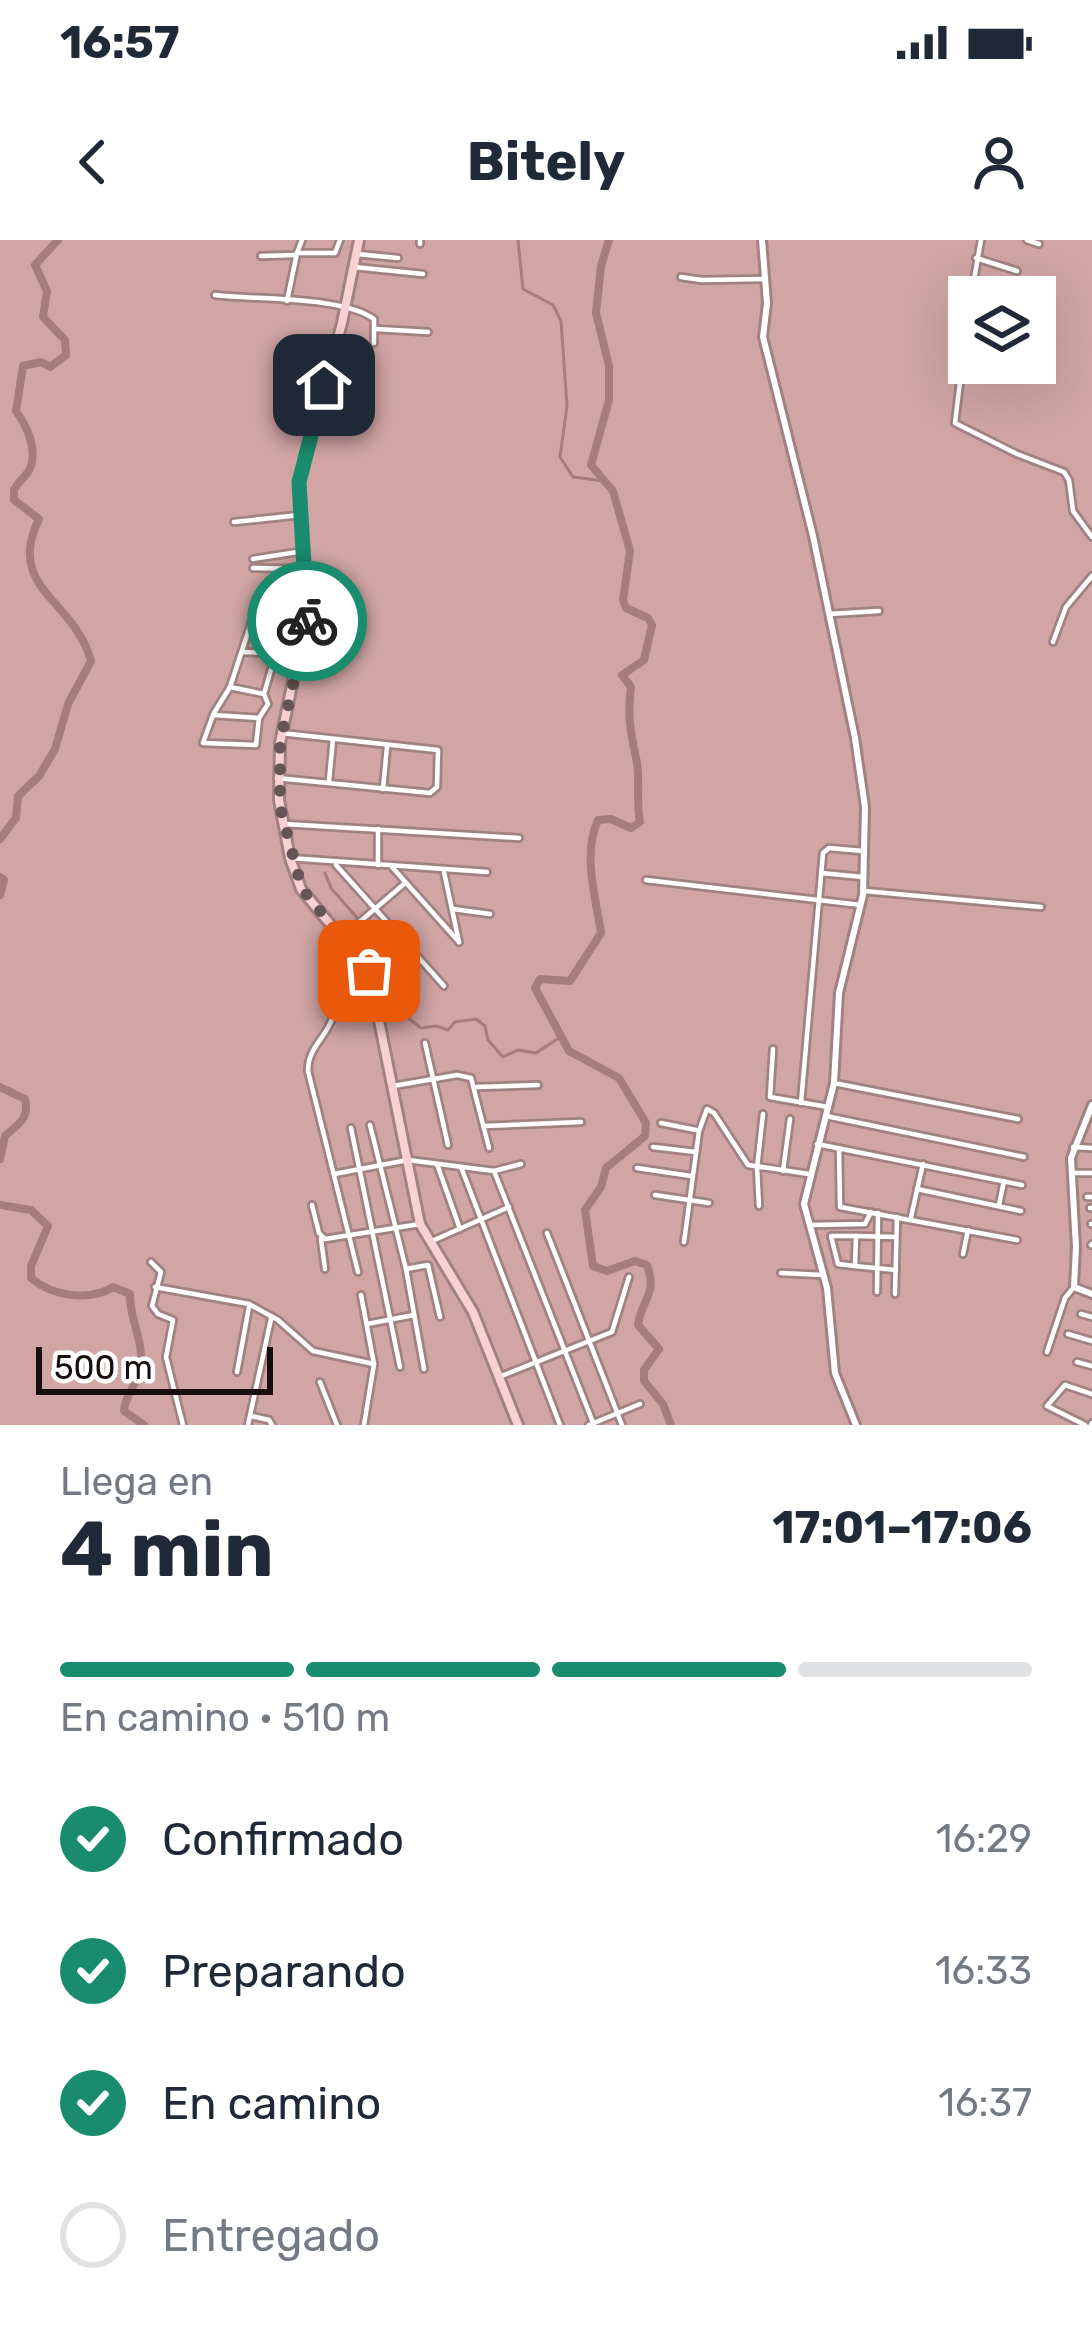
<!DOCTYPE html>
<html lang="es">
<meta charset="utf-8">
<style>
body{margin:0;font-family:Rubik,sans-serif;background:#f6f6f7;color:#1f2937;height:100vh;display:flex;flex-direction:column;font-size:45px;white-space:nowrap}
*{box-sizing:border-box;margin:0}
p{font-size:39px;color:#747a83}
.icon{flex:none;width:66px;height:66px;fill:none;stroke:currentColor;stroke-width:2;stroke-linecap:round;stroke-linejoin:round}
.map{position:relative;height:1185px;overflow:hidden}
.drawer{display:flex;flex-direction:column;background:#fff;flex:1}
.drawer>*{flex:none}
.controls{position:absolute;left:948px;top:36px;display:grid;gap:24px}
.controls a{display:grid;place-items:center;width:108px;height:108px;border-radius:0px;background:#fff;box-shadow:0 12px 48px #0002;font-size:60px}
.scale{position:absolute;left:36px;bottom:30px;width:237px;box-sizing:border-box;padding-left:12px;border:6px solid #180d0d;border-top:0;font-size:33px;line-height:42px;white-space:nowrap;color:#180d0d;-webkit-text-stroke:9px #fff;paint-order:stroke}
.pin{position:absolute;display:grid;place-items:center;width:102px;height:102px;color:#fff;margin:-51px;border-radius:24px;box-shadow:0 6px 18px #0006}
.courier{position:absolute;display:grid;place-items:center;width:120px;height:120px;margin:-60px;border:9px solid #198c6d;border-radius:50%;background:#fff;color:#222;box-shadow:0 3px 15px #0007}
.overview em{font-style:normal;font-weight:700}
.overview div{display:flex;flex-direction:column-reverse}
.overview{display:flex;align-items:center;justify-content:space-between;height:204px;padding:0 60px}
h1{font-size:78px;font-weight:700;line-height:90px}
.bar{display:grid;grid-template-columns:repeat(4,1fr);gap:18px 12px;align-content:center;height:144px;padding:0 60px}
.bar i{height:15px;border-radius:9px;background:#e0e1e3}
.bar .selected{background:#198c6d}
.bar p{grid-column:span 4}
ol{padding:0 60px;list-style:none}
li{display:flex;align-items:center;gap:36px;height:132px}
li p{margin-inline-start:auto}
li .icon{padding:12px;border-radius:50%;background:#198c6d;color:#fff;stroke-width:4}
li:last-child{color:#747a83}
li i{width:66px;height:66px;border:6px solid #e0e1e3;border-radius:50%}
.status{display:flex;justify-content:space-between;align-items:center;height:84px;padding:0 60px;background:#fff;direction:ltr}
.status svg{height:33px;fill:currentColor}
header{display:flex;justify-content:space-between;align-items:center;height:156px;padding:0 60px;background:#fff;font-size:54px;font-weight:700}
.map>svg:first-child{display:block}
.green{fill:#d0a5a4;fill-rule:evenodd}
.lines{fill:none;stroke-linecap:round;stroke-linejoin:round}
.stream{stroke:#a77c7c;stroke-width:3}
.river{stroke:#a77c7c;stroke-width:8}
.minor-casing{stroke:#a08281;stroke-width:10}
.tertiary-casing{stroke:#a08281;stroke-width:12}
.secondary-casing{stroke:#a08281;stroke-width:14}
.minor{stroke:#fff;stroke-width:4.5}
.tertiary{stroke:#fff;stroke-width:6}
.secondary{stroke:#fad1d3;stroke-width:8}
.done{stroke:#675454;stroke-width:12;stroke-dasharray:0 21.6}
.route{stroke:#198c6d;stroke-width:15}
</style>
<div class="status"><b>16:57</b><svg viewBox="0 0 49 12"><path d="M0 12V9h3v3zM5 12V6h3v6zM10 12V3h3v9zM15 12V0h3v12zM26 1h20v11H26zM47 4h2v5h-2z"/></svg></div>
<header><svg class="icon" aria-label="back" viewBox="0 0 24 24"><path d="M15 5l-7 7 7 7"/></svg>Bitely<svg class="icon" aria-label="person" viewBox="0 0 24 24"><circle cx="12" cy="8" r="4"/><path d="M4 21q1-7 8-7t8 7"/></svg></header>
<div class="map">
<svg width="1092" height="1185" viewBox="0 0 1092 1185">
<rect width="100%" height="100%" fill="#f9d7d7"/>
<!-- green -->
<path class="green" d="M0,0h1092v1185h-1092zM969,57h66v66h-66z"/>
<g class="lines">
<!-- stream -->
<g class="stream">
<polyline points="518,0 523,49 553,65 561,81 567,166 560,217 573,237 604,241"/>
<polyline points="325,633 331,648 358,679"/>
<polyline points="365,681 370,703 383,715 388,749 402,773 421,788 436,786 448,790 455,782 476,779 485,786 488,800 503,817 518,810 536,813 562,796"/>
</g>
<!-- river -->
<g class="river">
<path d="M609,0l-8,26 -5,47 13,53v34l-18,65 22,26 17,60 -7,49 3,8 22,10 4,7 -8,35 -22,15 9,12c-4,31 0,47 6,76 3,19 -1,40 3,59l-9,6 -20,-9 -13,1c-16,34 -2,78 3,113l-31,48 -30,-2 -5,9 34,63 50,27 27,45 -1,13 -39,32 -5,19 -16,23 8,56 14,5 28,-10 12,4c11,30 -6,35 -9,60l21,24 -15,21v11l19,23 8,21"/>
<path d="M0,599l16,-21 2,-22 21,-20 16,-27 13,-45 23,-43c-17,-62 -86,-73 -52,-142l-25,-19v-10c4,-9 14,-14 17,-24 6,-19 -5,-41 -15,-55l7,-45 18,-4 9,5 16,-12 -1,-15 -22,-23 4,-26 -12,-26 23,-25"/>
<polyline points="0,637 4,640 0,655"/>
<path d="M0,847l25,12c5,20 -7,25 -20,37l-5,23"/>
<path d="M0,965l31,5 17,16 -17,40v12c21,18 58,24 82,9l17,7c-1,24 13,45 11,70 -1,18 -16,29 -17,47l20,14"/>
</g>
<!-- minor casing -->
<g class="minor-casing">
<g id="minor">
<polyline points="420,0 420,4"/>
<polyline points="1027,0 1039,4"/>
<polyline points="297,13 302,0"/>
<polyline points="357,14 398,18"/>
<polyline points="261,16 296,15"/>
<polyline points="976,18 1017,31"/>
<polyline points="354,27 423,34"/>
<polyline points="681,37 702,40 765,39"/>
<path d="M215,55c41,5 128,1 159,24v24"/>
<polyline points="971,57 981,0"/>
<polyline points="287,61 297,13 335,13 340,0"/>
<polyline points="969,68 955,183 1017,214 1064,232 1069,240 1073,271 1092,297"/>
<polyline points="376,89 428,92"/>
<polyline points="278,132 324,145"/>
<polyline points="325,143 348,150 352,161"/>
<polyline points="234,282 300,275"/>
<polyline points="253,319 304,311"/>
<polyline points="253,328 306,329"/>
<polyline points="829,374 879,371"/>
<polyline points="1053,402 1066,367 1092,336"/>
<polyline points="243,412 297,414"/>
<polyline points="214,473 230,447"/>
<polyline points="259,478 213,475 203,503 256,505 259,478 268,464 264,454 284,384 281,376 253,377 230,447 264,454"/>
<polyline points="277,538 430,553 437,547 438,510 281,493"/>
<polyline points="329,541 333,499"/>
<polyline points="383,549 387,507"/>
<polyline points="284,584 519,598"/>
<polyline points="378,589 378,625"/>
<polyline points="290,618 487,632"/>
<polyline points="336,625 444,746"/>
<polyline points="392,627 459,702"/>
<polyline points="444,632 459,702"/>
<polyline points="821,633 863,637"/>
<polyline points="646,640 861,665"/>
<polyline points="864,651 1041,667"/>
<polyline points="453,669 490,674"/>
<polyline points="342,697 404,644"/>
<path d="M350,707l-22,9c5,18 11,41 5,60 -6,22 -25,30 -25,55l50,201"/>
<polyline points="425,803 448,905"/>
<polyline points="773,809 770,857 828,867"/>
<polyline points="834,843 1018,879"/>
<polyline points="393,846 457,835 471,838 489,908"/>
<polyline points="476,847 538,845"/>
<polyline points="801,863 823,613 829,608 863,611"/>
<polyline points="826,876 1024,917"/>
<polyline points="661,883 696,890"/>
<polyline points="370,885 406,1029 424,1129"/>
<polyline points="484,886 581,882"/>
<polyline points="351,888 400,1127"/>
<polyline points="817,904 1022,945"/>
<polyline points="653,907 696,912"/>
<polyline points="1073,907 1092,908"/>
<polyline points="839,908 840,967 1017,1000"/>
<polyline points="437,924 460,989"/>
<polyline points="461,927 560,1185"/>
<polyline points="637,928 691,936"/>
<polyline points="494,931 521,924"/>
<polyline points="783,931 790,879"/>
<polyline points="1071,933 1092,933"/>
<polyline points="334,934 408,920 494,931 594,1185"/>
<polyline points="917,949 1021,971"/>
<polyline points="655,955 709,963"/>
<polyline points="1087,957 1092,957"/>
<polyline points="312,965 319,993 325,999 420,984"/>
<polyline points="999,965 1004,941"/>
<polyline points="759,966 757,928 763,874"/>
<polyline points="1090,968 1092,968"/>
<polyline points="911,977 923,924"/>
<polyline points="1091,984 1092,984"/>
<polyline points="810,985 865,984 871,972"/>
<polyline points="547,993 622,1185"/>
<polygon points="831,996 856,996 855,1026 838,1024"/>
<polyline points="856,996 896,997"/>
<polyline points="321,999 325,1029"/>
<polyline points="432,1001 509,967"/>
<polyline points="684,1002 699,891 707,869 714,873 748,925 809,934"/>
<polyline points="1091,1005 1092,1004"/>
<polyline points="963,1014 968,990"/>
<polyline points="151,1022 161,1032 152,1066 158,1074 173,1080 166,1117 183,1185"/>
<polyline points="855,1026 896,1030"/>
<polyline points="406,1029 428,1025 440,1077"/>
<polyline points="781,1033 823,1035"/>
<polyline points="155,1047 249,1064 278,1080 313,1111 374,1124"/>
<polyline points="877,1052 878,973"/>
<polyline points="895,1054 897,977"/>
<polyline points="361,1055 374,1124 364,1185"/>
<polyline points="1081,1074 1092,1077"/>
<polyline points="367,1084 414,1075"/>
<polyline points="1068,1094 1092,1101"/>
<polyline points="1047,1112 1065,1058 1074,1047"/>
<polyline points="1077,1122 1092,1126"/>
<polyline points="237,1132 249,1067"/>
<polyline points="499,1137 612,1092 629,1037"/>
<polyline points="320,1142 337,1185"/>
<polyline points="251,1176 269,1180 272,1185"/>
<polyline points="248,1185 271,1079"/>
<polyline points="589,1185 640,1164"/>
<polyline points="1085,1185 1047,1166 1065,1145 1092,1154"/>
<polyline points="1091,1185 1092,1183"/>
</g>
</g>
<!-- tertiary casing -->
<g class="tertiary-casing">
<g id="tertiary">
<polyline points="762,0 767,63 763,97 813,296 855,498 865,567 863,655 839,753 834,843 804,964 827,1048 835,1133 856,1185"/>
<polyline points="1092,865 1071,918 1076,1007 1074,1047 1092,1054"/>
</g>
</g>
<!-- secondary casing -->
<g class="secondary-casing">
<polyline id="secondary" points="359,0 342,83 299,242 308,368 280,503 279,560 290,618 301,649 369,731 420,984 473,1072 518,1185"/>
</g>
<!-- minor -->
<use href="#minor" class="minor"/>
<!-- tertiary -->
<use href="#tertiary" class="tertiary"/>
<!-- secondary -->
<use href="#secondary" class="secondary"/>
</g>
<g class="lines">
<!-- done -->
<polyline class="done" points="307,381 280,503 280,567 302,649 369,731"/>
<!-- route -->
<polyline class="route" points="307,381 299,242 324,145"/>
</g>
</svg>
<div class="controls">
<a><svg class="icon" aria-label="layers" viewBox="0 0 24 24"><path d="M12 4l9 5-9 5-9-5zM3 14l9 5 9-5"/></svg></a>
</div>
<div class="scale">500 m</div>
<div class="pin" style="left:369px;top:731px;background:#ea580c"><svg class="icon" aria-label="bag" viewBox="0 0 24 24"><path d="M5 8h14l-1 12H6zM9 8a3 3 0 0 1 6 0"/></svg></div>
<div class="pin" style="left:324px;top:145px;background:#1f2937"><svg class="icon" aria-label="home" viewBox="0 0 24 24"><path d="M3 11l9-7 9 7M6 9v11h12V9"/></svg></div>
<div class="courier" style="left:307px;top:381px"><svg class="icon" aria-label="bike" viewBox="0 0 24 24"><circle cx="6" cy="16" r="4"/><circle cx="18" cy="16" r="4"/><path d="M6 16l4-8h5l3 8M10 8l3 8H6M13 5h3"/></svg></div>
</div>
<section class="drawer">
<div class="overview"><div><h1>4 min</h1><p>Llega en</p></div><em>17:01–17:06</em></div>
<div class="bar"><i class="selected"></i><i class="selected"></i><i class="selected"></i><i></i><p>En camino · 510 m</p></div>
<ol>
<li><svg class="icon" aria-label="check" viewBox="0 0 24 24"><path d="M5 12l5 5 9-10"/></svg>Confirmado<p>16:29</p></li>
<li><svg class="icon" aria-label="check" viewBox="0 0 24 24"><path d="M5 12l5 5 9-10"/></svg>Preparando<p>16:33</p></li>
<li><svg class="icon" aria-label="check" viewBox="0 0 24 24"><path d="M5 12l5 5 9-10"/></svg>En camino<p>16:37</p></li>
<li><i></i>Entregado</li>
</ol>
</section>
